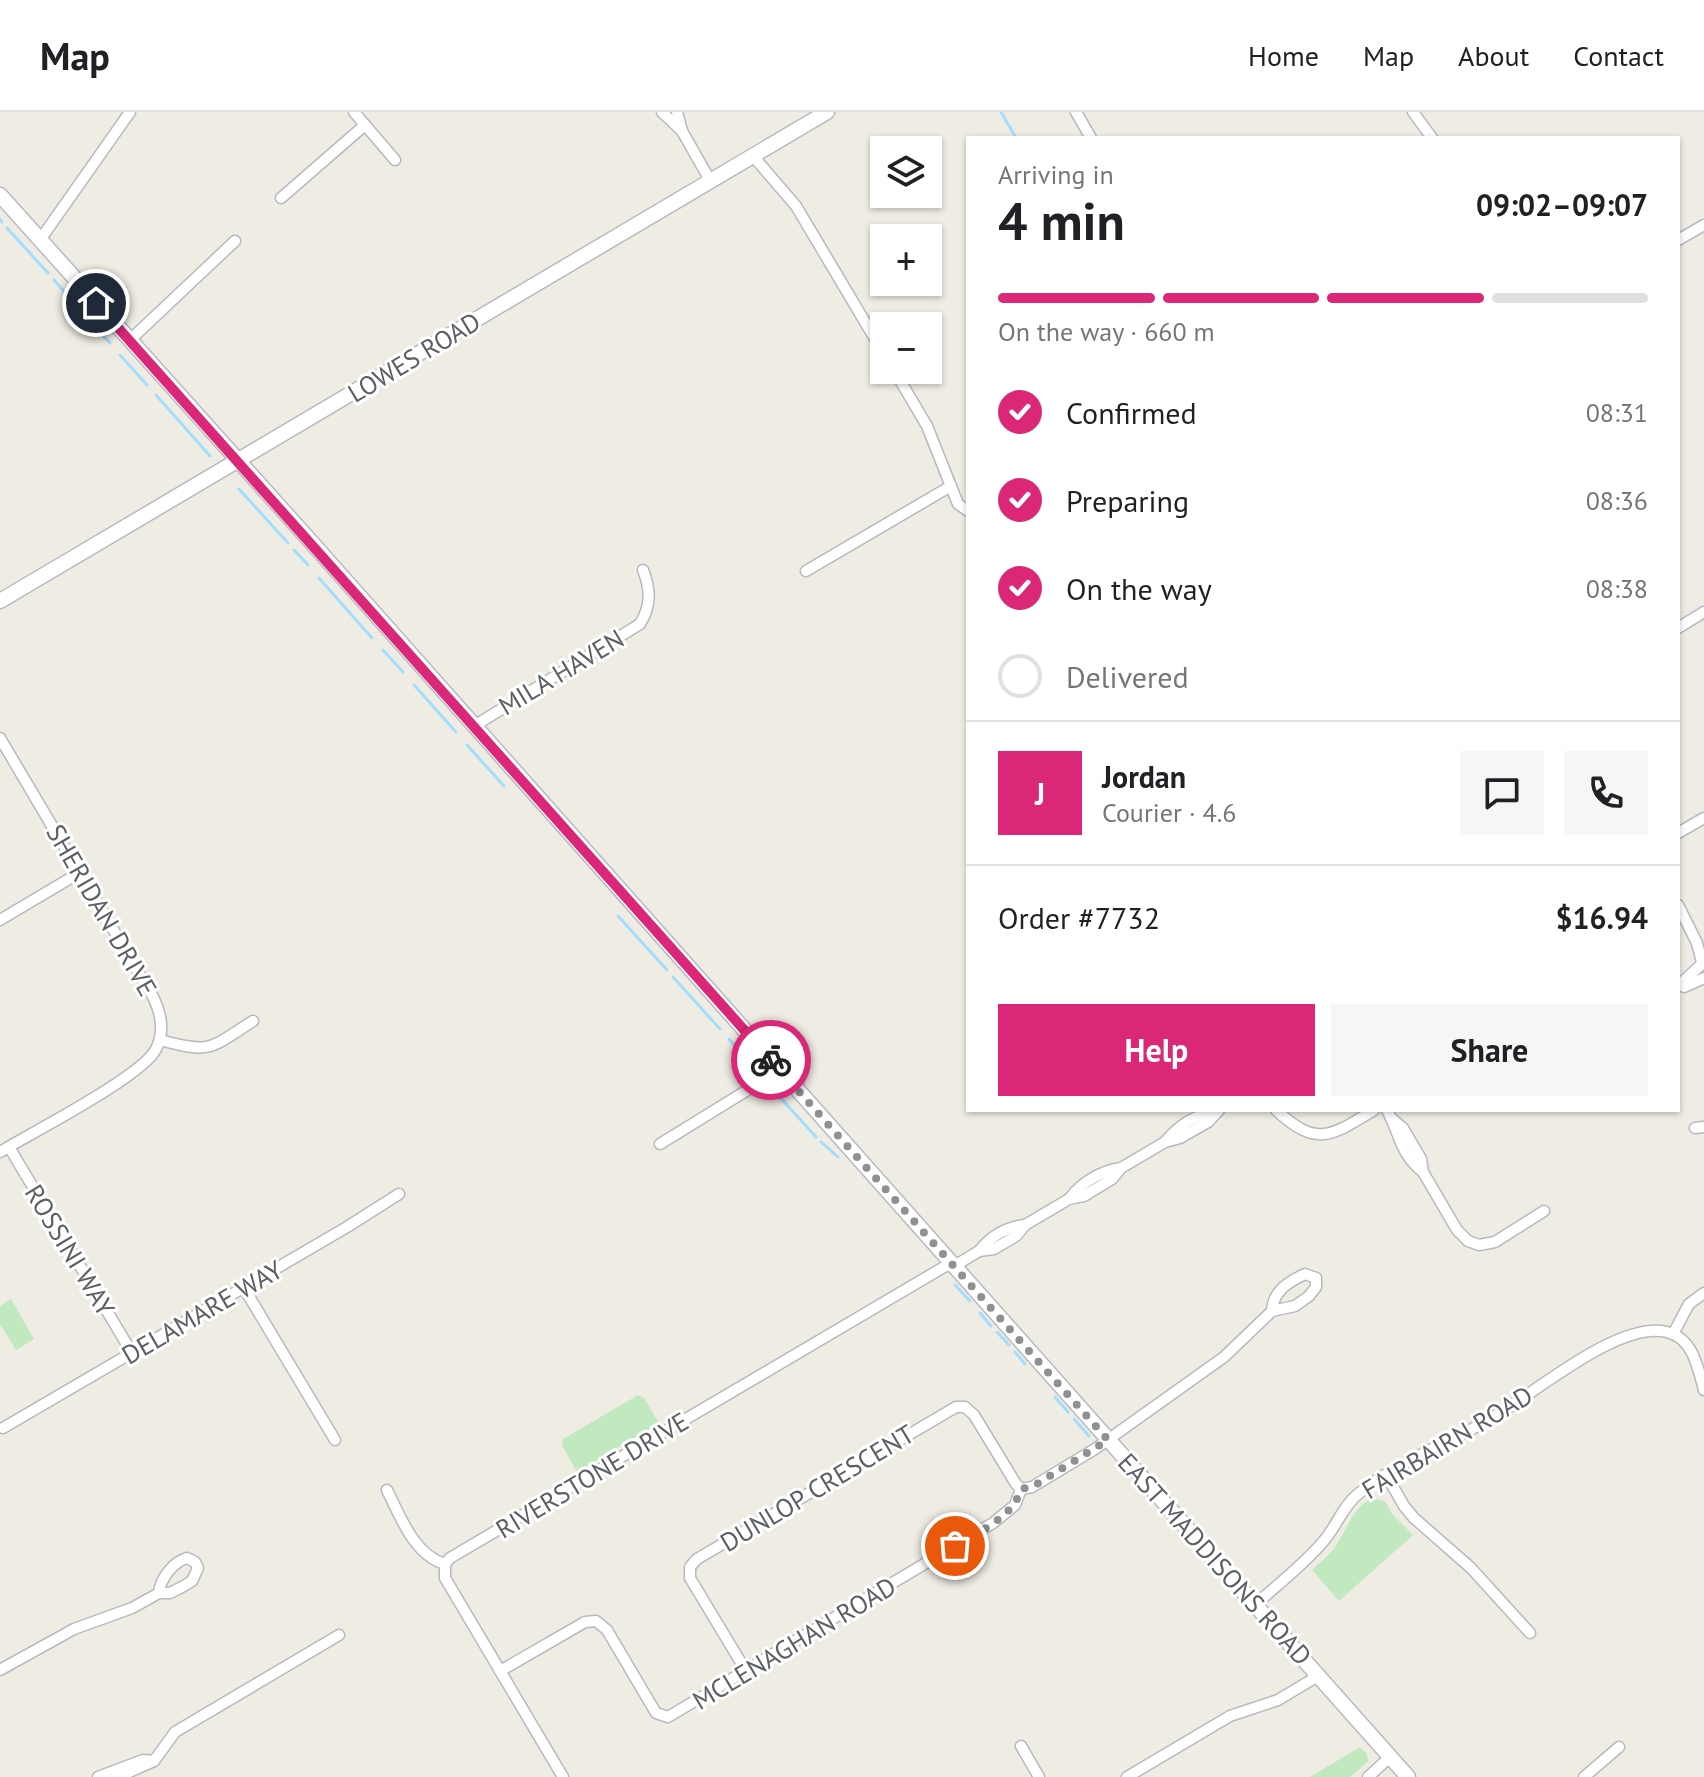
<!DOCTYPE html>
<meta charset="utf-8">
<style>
body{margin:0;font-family:"PT Sans",sans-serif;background:#f6f6f6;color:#202124;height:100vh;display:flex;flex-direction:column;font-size:30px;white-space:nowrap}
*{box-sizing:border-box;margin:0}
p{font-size:26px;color:#757577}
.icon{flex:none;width:44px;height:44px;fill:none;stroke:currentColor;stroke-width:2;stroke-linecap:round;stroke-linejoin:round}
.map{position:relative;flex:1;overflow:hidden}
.drawer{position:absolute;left:966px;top:24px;width:714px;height:976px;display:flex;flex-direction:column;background:#fff;border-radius:0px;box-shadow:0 2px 6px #0004}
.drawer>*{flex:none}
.tools{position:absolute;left:870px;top:24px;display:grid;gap:16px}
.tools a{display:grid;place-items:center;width:72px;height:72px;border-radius:0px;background:#fff;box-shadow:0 2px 6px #0004;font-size:40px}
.pin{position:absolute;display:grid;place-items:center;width:68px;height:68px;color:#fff;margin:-34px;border:4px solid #fff;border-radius:50%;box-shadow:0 2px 8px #0007}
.courier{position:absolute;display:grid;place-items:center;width:80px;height:80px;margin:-40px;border:6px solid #db2777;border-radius:50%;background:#fff;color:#222;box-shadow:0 2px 10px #0007}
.headline em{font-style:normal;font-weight:800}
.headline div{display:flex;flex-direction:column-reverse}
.headline{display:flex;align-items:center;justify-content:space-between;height:136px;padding:0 32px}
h1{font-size:52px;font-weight:800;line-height:60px}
.bar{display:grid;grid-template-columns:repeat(4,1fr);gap:12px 8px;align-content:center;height:96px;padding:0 32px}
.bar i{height:10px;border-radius:6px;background:#e0e0e0}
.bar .active{background:#db2777}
.bar p{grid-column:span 4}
.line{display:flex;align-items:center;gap:20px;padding:0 32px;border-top:2px solid #e0e0e0}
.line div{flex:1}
.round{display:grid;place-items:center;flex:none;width:84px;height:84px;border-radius:0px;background:#f6f6f6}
ol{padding:0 32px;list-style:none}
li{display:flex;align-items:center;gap:24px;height:88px}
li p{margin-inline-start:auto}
li .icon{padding:8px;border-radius:50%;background:#db2777;color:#fff;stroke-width:4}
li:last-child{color:#757577}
li i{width:44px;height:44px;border:4px solid #e0e0e0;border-radius:50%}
.action{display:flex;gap:16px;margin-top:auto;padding:16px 32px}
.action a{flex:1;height:92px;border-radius:0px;background:#db2777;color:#fff;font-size:32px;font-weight:800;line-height:92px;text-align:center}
.action a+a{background:#f6f6f6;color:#202124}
header{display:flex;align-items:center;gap:48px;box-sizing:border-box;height:112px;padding:0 40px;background:#fff;border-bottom:2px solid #e0e0e0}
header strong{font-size:38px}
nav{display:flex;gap:44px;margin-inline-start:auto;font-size:28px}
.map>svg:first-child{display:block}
.green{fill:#c1e8be}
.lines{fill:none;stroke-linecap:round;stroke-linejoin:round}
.stream{stroke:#a3ddff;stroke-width:3}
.street-casing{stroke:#b6babe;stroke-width:13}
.secondary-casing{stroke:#b7bbc0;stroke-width:17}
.street{stroke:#fff;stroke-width:10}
.secondary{stroke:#fff;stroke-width:14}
.done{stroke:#8f9191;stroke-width:8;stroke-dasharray:0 14.4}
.route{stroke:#db2777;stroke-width:10}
.labels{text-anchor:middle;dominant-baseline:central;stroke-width:6;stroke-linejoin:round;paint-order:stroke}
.street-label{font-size:26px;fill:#5b6065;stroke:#fff}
</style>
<header>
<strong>Map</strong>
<nav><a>Home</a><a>Map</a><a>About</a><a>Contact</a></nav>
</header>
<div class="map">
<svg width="1704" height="1665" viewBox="0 0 1704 1665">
<rect width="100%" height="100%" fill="#efece3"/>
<!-- green -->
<g class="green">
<polygon points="11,1187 34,1227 16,1238 0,1212 0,1194"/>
<polygon points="638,1283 644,1286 659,1311 577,1360 562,1333 563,1327"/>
<path d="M1373,1386l12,3 7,13 21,21 -74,66 -27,-31c6,-6 14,-12 19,-18 15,-17 20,-45 42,-54z"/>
<polygon points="1360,1635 1367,1642 1368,1649 1350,1665 1310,1665"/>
</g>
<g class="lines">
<!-- stream -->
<g class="stream">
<polyline points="1001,0 1016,26"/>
<polyline points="0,107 2,110"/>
<polyline points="7,116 48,161"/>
<polyline points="54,168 70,186"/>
<polyline points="75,192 89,208"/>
<polyline points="97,217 110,231"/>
<polyline points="120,243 147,273"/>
<polyline points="156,283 210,344"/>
<polyline points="239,377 288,431"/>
<polyline points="294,438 308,453"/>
<polyline points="319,466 372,526"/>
<polyline points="383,538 403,560"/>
<polyline points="414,573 456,620"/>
<polyline points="467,633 504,674"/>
<polyline points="618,804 667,858"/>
<polyline points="673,865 720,917"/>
<polyline points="729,927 736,935"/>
<polyline points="740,940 762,964"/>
<polyline points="768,972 816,1025"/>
<polyline points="821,1030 838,1045"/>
<polyline points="955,1173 970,1189"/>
<polyline points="980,1201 991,1214"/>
<polyline points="997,1220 1009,1233"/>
<polyline points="1015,1240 1025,1252"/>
<polyline points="1055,1285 1068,1300"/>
<polyline points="1074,1307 1089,1324"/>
</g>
<!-- street casing -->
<g class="street-casing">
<g id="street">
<polyline points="354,0 395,48"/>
<polyline points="662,0 681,18"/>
<polyline points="677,0 682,19 711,70"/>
<polyline points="1076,0 1091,26"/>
<polyline points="1413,0 1432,26"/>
<polyline points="753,44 796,94 884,242"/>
<polyline points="281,86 365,13"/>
<polyline points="40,128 130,0"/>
<polyline points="1678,128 1704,113"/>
<polyline points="130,228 235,129"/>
<polyline points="894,258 927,314 958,392 968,399"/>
<polyline points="806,459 951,374"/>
<polyline points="1678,516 1704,500"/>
<path d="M474,614l166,-102c11,-18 11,-34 3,-54"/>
<path d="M0,626l152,257c9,17 13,36 4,54 -13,27 -125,84 -156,103"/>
<polyline points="1678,721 1704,706"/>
<polyline points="1678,793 1697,831 1702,850"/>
<polyline points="0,808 79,761"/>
<polyline points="1678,874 1702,852"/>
<polyline points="1684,875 1704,866"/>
<path d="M160,928c52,14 49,9 93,-19"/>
<path d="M1276,998c41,38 55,26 98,0"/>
<path d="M1387,998c13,23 12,43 36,62"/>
<polyline points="1391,1006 1403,1016 1421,1047 1423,1060 1457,1118 1468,1129 1479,1133 1495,1130 1544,1099"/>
<polyline points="1695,1016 1704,1015"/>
<path d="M1165,1030c14,-17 32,-28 53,-31"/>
<polyline points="660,1032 780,958"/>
<polyline points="9,1035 132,1241"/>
<path d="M1070,1086c12,-16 31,-27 51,-30"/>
<path d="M979,1139c12,-15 26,-24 46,-26"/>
<polyline points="244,1176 335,1328"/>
<polyline points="1673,1222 1689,1192 1704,1181"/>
<polyline points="3,1316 347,1115 399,1082"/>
<polyline points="1387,1364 1404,1394 1414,1406 1471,1456 1530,1521"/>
<path d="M1021,1377l11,-2 63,-38 129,-92 48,-46 23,-5 14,-10 7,-9v-9l-11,-4c-17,8 -32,17 -33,37"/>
<path d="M387,1378c13,26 27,65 58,74"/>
<path d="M1255,1493c22,-20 47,-39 67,-62 14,-15 20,-36 36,-49 40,-33 93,-51 137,-78 40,-23 124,-96 172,-84 26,6 31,36 37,58"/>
<path d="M0,1558l74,-41 58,-21 27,-15h11l12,-6 10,-6 6,-13 -3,-6 -8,-4c-14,4 -27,21 -28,35"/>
<polyline points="500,1559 585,1510 596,1509 607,1518 656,1601 668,1605 993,1411 1015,1393 1021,1377"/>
<polyline points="746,1559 690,1466 690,1455 697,1447 956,1295 965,1295 974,1303 1016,1372 1021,1377"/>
<polyline points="1021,1634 1039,1665"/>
<polyline points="154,1649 175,1620 339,1523"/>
<polyline points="98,1665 143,1648 154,1649 118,1665"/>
<polyline points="563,1665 445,1466 445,1452 450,1446 944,1155 961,1150 979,1139 994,1137 1016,1124 1025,1113 1069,1087 1084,1084 1112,1067 1121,1056 1165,1030 1180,1026 1208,1010 1219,998"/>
<polyline points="1127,1665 1230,1604 1278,1588 1318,1564"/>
<polyline points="1368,1665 1390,1645"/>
<polyline points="1584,1665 1619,1635"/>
</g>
</g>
<!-- secondary casing -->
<g class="secondary-casing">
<g id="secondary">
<polyline points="0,83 305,423 1408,1665"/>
<polyline points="0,489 827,0"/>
</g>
</g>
<!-- street -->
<use href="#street" class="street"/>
<!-- secondary -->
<use href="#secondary" class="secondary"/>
</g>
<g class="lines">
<!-- done -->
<path class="done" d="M771,948l337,380 -76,47 -11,2c-8,29 -42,42 -66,57"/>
<!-- route -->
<polyline class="route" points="96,191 771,948"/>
</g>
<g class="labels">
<!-- street labels -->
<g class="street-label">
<text transform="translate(414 245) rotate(-31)">LOWES ROAD</text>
<text transform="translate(561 560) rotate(-31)">MILA HAVEN</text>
<text transform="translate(102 798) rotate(60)">SHERIDAN DRIVE</text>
<text transform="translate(70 1138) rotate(59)">ROSSINI WAY</text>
<text transform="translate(202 1200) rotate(-30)">DELAMARE WAY</text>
<text transform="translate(1447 1330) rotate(-31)">FAIRBAIRN ROAD</text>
<text transform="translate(592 1363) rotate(-31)">RIVERSTONE DRIVE</text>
<text transform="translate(817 1376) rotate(-31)">DUNLOP CRESCENT</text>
<text transform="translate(1215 1447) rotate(48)">EAST MADDISONS ROAD</text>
<text transform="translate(794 1531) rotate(-31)">MCLENAGHAN ROAD</text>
</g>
</g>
</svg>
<div class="tools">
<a><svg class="icon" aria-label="layers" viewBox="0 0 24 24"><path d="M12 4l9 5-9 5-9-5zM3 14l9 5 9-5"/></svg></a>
<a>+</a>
<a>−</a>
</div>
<div class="pin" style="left:955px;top:1434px;background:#ea580c"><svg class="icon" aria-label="bag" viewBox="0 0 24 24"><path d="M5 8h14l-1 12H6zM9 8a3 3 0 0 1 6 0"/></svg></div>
<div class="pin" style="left:96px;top:191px;background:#1f2937"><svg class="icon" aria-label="home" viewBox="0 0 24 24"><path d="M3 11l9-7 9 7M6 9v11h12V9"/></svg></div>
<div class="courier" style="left:771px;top:948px"><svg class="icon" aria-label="bike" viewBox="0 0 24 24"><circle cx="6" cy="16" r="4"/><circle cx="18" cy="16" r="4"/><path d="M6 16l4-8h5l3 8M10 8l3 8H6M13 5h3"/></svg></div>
<section class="drawer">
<div class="headline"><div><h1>4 min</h1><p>Arriving in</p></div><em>09:02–09:07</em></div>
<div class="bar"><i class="active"></i><i class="active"></i><i class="active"></i><i></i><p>On the way · 660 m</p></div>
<ol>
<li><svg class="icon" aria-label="check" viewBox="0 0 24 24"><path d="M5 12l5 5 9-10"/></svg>Confirmed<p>08:31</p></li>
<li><svg class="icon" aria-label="check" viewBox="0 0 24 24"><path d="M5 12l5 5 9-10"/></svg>Preparing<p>08:36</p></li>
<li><svg class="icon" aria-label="check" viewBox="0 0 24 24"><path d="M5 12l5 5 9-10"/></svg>On the way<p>08:38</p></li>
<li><i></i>Delivered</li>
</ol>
<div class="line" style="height:144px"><b class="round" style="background:#db2777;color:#fff">J</b><div><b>Jordan</b><p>Courier · 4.6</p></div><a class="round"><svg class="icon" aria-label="chat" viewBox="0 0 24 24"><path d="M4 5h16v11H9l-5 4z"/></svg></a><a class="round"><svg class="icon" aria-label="phone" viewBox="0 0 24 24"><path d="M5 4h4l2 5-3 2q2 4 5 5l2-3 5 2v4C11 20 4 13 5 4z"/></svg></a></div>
<div class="line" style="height:104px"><div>Order #7732</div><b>$16.94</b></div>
<div class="action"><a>Help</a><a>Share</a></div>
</section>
</div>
